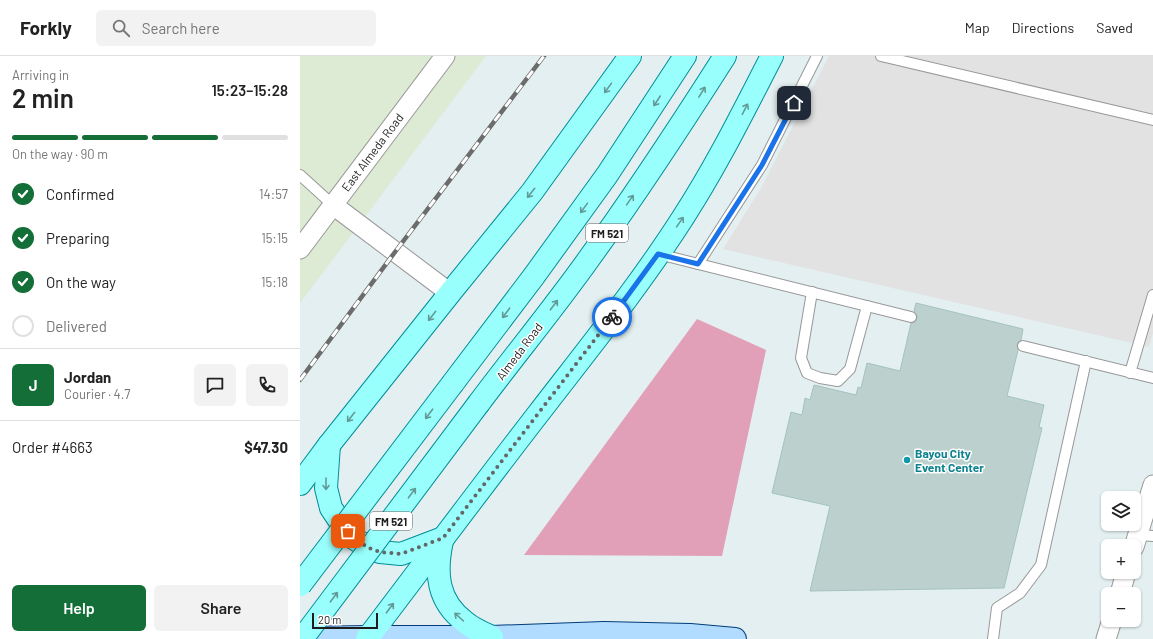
<!DOCTYPE html>
<meta charset="utf-8">
<style>
body{margin:0;font-family:Barlow,sans-serif;background:#f2f2f2;color:#222;height:100vh;display:flex;flex-direction:column;font-size:15px;white-space:nowrap}
*{box-sizing:border-box;margin:0}
p{font-size:13px;color:#767676}
.icon{flex:none;width:22px;height:22px;fill:none;stroke:currentColor;stroke-width:2;stroke-linecap:round;stroke-linejoin:round}
.map{position:relative;flex:1;overflow:hidden}
.drawer{display:flex;flex-direction:column;background:#fff;width:300px}
.drawer>*{flex:none}
.controls{position:absolute;left:801px;top:435px;display:grid;gap:8px}
.controls a{display:grid;place-items:center;width:40px;height:40px;border-radius:6px;background:#fff;box-shadow:0 1px 3px #0004;font-size:20px}
.scale{position:absolute;left:12px;bottom:10px;width:66px;box-sizing:border-box;padding-left:4px;border:2px solid #1e1e1e;border-top:0;font-size:11px;line-height:14px;white-space:nowrap;color:#1e1e1e;-webkit-text-stroke:3px #fff;paint-order:stroke}
.pin{position:absolute;display:grid;place-items:center;width:34px;height:34px;color:#fff;margin:-17px;border-radius:8px;box-shadow:0 2px 6px #0006}
.courier{position:absolute;display:grid;place-items:center;width:40px;height:40px;margin:-20px;border:3px solid #1a73e8;border-radius:50%;background:#fff;color:#222;box-shadow:0 1px 5px #0007}
.summary em{font-style:normal;font-weight:600}
.summary div{display:flex;flex-direction:column-reverse}
.summary{display:flex;align-items:center;justify-content:space-between;height:68px;padding:0 12px}
h1{font-size:26px;font-weight:600;line-height:30px}
.bar{display:grid;grid-template-columns:repeat(4,1fr);gap:6px 4px;align-content:center;height:48px;padding:0 12px}
.bar i{height:5px;border-radius:3px;background:#e0e0e0}
.bar .on{background:#136e37}
.bar p{grid-column:span 4}
.line{display:flex;align-items:center;gap:10px;padding:0 12px;border-top:1px solid #e0e0e0}
.line div{flex:1}
.round{display:grid;place-items:center;flex:none;width:42px;height:42px;border-radius:6px;background:#f2f2f2}
ol{padding:0 12px;list-style:none}
li{display:flex;align-items:center;gap:12px;height:44px}
li p{margin-inline-start:auto}
li .icon{padding:4px;border-radius:50%;background:#136e37;color:#fff;stroke-width:4}
li:last-child{color:#767676}
li i{width:22px;height:22px;border:2px solid #e0e0e0;border-radius:50%}
.button{display:flex;gap:8px;margin-top:auto;padding:8px 12px}
.button a{flex:1;height:46px;border-radius:6px;background:#136e37;color:#fff;font-size:16px;font-weight:600;line-height:46px;text-align:center}
.button a+a{background:#f2f2f2;color:#222}
header{display:flex;align-items:center;gap:24px;box-sizing:border-box;height:56px;padding:0 20px;background:#fff;border-bottom:1px solid #e0e0e0}
header strong{font-size:19px}
nav{display:flex;gap:22px;margin-inline-start:auto;font-size:14px}
.search{width:280px;height:36px;background:#f2f2f2;display:flex;align-items:center;gap:10px;box-sizing:border-box;padding:0 14px;border-radius:6px;color:#767676;font-size:15px}
main{display:flex;flex:1;min-height:0}
.map>svg:first-child{display:block}
.industrial{fill:#ddead4}
.parking{fill:#e2e2e2}
.water{fill:#e29fb8}
.building{fill:#bcd0cd;stroke:#a4c3be}
.lines{fill:none;stroke-linecap:round;stroke-linejoin:round}
.service-casing{stroke:#989898;stroke-width:12}
.minor-casing{stroke:#989898;stroke-width:21}
.secondary-casing{stroke:#003c7a;stroke-width:24}
.primary-casing{stroke:#008e98;stroke-width:24}
.service{stroke:#fff;stroke-width:10}
.minor{stroke:#fff;stroke-width:19}
.secondary{stroke:#b2dcff;stroke-width:22}
.primary{stroke:#99fffc;stroke-width:22}
.rail-casing{stroke:#6c6c6c;stroke-width:4.5}
.rail{stroke:#fff;stroke-width:3;stroke-dasharray:9;stroke-linecap:butt}
.primary-bridge-casing{stroke:#008e98;stroke-width:24;stroke-linecap:butt}
.primary-bridge{stroke:#99fffc;stroke-width:22}
.oneway{stroke:#629a98}
.done{stroke:#636768;stroke-width:4;stroke-dasharray:0 7.2}
.route{stroke:#1a73e8;stroke-width:5}
.culture-dot{fill:#0f9aa8;stroke:#fff;stroke-width:1.5}
.labels{text-anchor:middle;dominant-baseline:central;stroke-width:3;stroke-linejoin:round;paint-order:stroke}
.shield{fill:#fff;stroke:#626262;stroke-width:1}
.shield-label{font-size:11px;font-weight:bold;fill:#1e1e1e}
.street-label{font-size:12px;fill:#1e1e1e;stroke:#fff}
.culture-label{font-size:12px;font-weight:bold;fill:#0d838f;stroke:#fff;text-anchor:start}
</style>
<header>
<strong>Forkly</strong>
<div class="search"><svg class="icon" aria-label="search" viewBox="0 0 24 24"><circle cx="10" cy="10" r="6"/><path d="M15 15l6 6"/></svg>Search here</div>
<nav><a>Map</a><a>Directions</a><a>Saved</a></nav>
</header>
<main>
<section class="drawer">
<div class="summary"><div><h1>2 min</h1><p>Arriving in</p></div><em>15:23–15:28</em></div>
<div class="bar"><i class="on"></i><i class="on"></i><i class="on"></i><i></i><p>On the way · 90 m</p></div>
<ol>
<li><svg class="icon" aria-label="check" viewBox="0 0 24 24"><path d="M5 12l5 5 9-10"/></svg>Confirmed<p>14:57</p></li>
<li><svg class="icon" aria-label="check" viewBox="0 0 24 24"><path d="M5 12l5 5 9-10"/></svg>Preparing<p>15:15</p></li>
<li><svg class="icon" aria-label="check" viewBox="0 0 24 24"><path d="M5 12l5 5 9-10"/></svg>On the way<p>15:18</p></li>
<li><i></i>Delivered</li>
</ol>
<div class="line" style="height:72px"><b class="round" style="background:#136e37;color:#fff">J</b><div><b>Jordan</b><p>Courier · 4.7</p></div><a class="round"><svg class="icon" aria-label="chat" viewBox="0 0 24 24"><path d="M4 5h16v11H9l-5 4z"/></svg></a><a class="round"><svg class="icon" aria-label="phone" viewBox="0 0 24 24"><path d="M5 4h4l2 5-3 2q2 4 5 5l2-3 5 2v4C11 20 4 13 5 4z"/></svg></a></div>
<div class="line" style="height:52px"><div>Order #4663</div><b>$47.30</b></div>
<div class="button"><a>Help</a><a>Share</a></div>
</section>
<div class="map">
<svg width="853" height="583" viewBox="0 0 853 583">
<rect width="100%" height="100%" fill="#e3eff0"/>
<!-- industrial -->
<polygon class="industrial" points="0,0 186,0 0,247"/>
<!-- parking -->
<polygon class="parking" points="529,0 853,0 853,277 849,291 423,193 461,132"/>
<!-- water -->
<polygon class="water" points="397,263 466,294 422,500 224,499"/>
<!-- building -->
<polygon class="building" points="616,247 723,273 721,284 718,286 717,289 718,294 707,340 744,349 739,371 742,372 704,532 510,535 530,450 472,437 491,356 502,359 505,342 510,344 514,329 556,339 558,331 561,332 567,307 600,315 611,267 615,266 617,262 617,259 614,255"/>
<g class="lines">
<!-- service casing -->
<g class="service-casing">
<g id="service">
<polyline points="581,0 853,64"/>
<polyline points="0,119 33,149"/>
<polyline points="358,198 611,261"/>
<polyline points="398,208 462,109 517,0"/>
<polyline points="512,236 501,302 507,317 520,322 538,325 550,313 567,250"/>
<polyline points="723,290 853,322"/>
<polyline points="830,317 853,239"/>
<polyline points="838,479 853,480"/>
<polyline points="693,583 697,552 720,537 741,509 786,305"/>
</g>
</g>
<!-- minor casing -->
<g class="minor-casing">
<g id="minor">
<polyline points="33,149 150,237"/>
<polyline points="0,193 145,0"/>
<polyline points="834,491 853,429"/>
<polyline points="820,538 826,516"/>
<polyline points="806,583 812,564"/>
</g>
</g>
<!-- secondary casing -->
<g class="secondary-casing">
<polyline id="secondary" points="0,582 68,581 192,581 304,577 390,579 435,583"/>
</g>
<!-- primary casing -->
<g class="primary-casing">
<g id="primary">
<polyline points="153,327 234,220 307,119 385,0"/>
<path d="M179,347c36,-48 74,-94 109,-143 48,-66 93,-135 137,-204"/>
<polyline points="29,389 26,432 31,452 41,467 55,483 69,492 80,496 101,498 143,482"/>
<polyline points="0,428 29,389 150,237 232,136 330,0"/>
<path d="M142,485c-7,32 -5,60 23,81 8,7 18,11 27,15"/>
<path d="M67,583c57,-75 113,-150 171,-225 50,-65 102,-129 146,-198 33,-51 60,-106 88,-160"/>
</g>
</g>
<!-- service -->
<use href="#service" class="service"/>
<!-- minor -->
<use href="#minor" class="minor"/>
<!-- secondary -->
<use href="#secondary" class="secondary"/>
<!-- primary -->
<use href="#primary" class="primary"/>
<!-- rail casing -->
<g class="rail-casing">
<polyline id="rail" points="0,324 95,196 244,0"/>
</g>
<!-- rail -->
<use href="#rail" class="rail"/>
<!-- primary-bridge casing -->
<g class="primary-bridge-casing">
<g id="primary-bridge">
<polyline points="0,529 153,327"/>
<polyline points="2,583 179,347"/>
</g>
</g>
<!-- primary-bridge -->
<use href="#primary-bridge" class="primary-bridge"/>
</g>
<!-- one-way arrows -->
<defs><path id="oneway-shaft" d="M-6 0H5M1.5-3L5.5 0L1.5 3" fill="none" stroke-width="1.6" stroke-linecap="round" stroke-linejoin="round"/></defs>
<g class="oneway">
<use href="#oneway-shaft" transform="translate(308 32) rotate(126)"/>
<use href="#oneway-shaft" transform="translate(402 36) rotate(-58)"/>
<use href="#oneway-shaft" transform="translate(357 45) rotate(123)"/>
<use href="#oneway-shaft" transform="translate(445 53) rotate(-63)"/>
<use href="#oneway-shaft" transform="translate(231 137) rotate(128)"/>
<use href="#oneway-shaft" transform="translate(330 144) rotate(-55)"/>
<use href="#oneway-shaft" transform="translate(284 152) rotate(126)"/>
<use href="#oneway-shaft" transform="translate(380 166) rotate(-55)"/>
<use href="#oneway-shaft" transform="translate(254 249) rotate(-53)"/>
<use href="#oneway-shaft" transform="translate(206 257) rotate(127)"/>
<use href="#oneway-shaft" transform="translate(132 260) rotate(128)"/>
<use href="#oneway-shaft" transform="translate(129 358) rotate(127)"/>
<use href="#oneway-shaft" transform="translate(51 361) rotate(128)"/>
<use href="#oneway-shaft" transform="translate(26 428) rotate(90)"/>
<use href="#oneway-shaft" transform="translate(112 437) rotate(-53)"/>
<use href="#oneway-shaft" transform="translate(34 541) rotate(-53)"/>
<use href="#oneway-shaft" transform="translate(90 552) rotate(-53)"/>
<use href="#oneway-shaft" transform="translate(159 561) rotate(-138)"/>
</g>
<g class="lines">
<!-- done -->
<polyline class="done" points="48,475 55,483 69,492 80,496 101,498 143,482 312,261"/>
<!-- route -->
<polyline class="route" points="312,261 358,198 398,208 462,109 494,47"/>
</g>
<!-- markers -->
<circle class="culture-dot" cx="607" cy="404" r="4"/>
<g class="labels">
<!-- shield labels -->
<g class="shield">
<rect x="286" y="168" width="42" height="18" rx="3"/>
<rect x="70" y="456" width="42" height="18" rx="3"/>
</g>
<g class="shield-label">
<text x="307" y="177">FM 521</text>
<text x="91" y="465">FM 521</text>
</g>
<!-- street labels -->
<g class="street-label">
<text transform="translate(72 96) rotate(-53)">East Almeda Road</text>
<text transform="translate(219 295) rotate(-53)">Almeda Road</text>
</g>
<!-- culture labels -->
<g class="culture-label">
<text x="615" y="397">Bayou City<tspan x="615" dy="14">Event Center</tspan></text>
</g>
</g>
</svg>
<div class="controls">
<a><svg class="icon" aria-label="layers" viewBox="0 0 24 24"><path d="M12 4l9 5-9 5-9-5zM3 14l9 5 9-5"/></svg></a>
<a>+</a>
<a>−</a>
</div>
<div class="scale">20 m</div>
<div class="pin" style="left:48px;top:475px;background:#ea580c"><svg class="icon" aria-label="bag" viewBox="0 0 24 24"><path d="M5 8h14l-1 12H6zM9 8a3 3 0 0 1 6 0"/></svg></div>
<div class="pin" style="left:494px;top:47px;background:#1f2937"><svg class="icon" aria-label="home" viewBox="0 0 24 24"><path d="M3 11l9-7 9 7M6 9v11h12V9"/></svg></div>
<div class="courier" style="left:312px;top:261px"><svg class="icon" aria-label="bike" viewBox="0 0 24 24"><circle cx="6" cy="16" r="4"/><circle cx="18" cy="16" r="4"/><path d="M6 16l4-8h5l3 8M10 8l3 8H6M13 5h3"/></svg></div>
</div>
</main>
